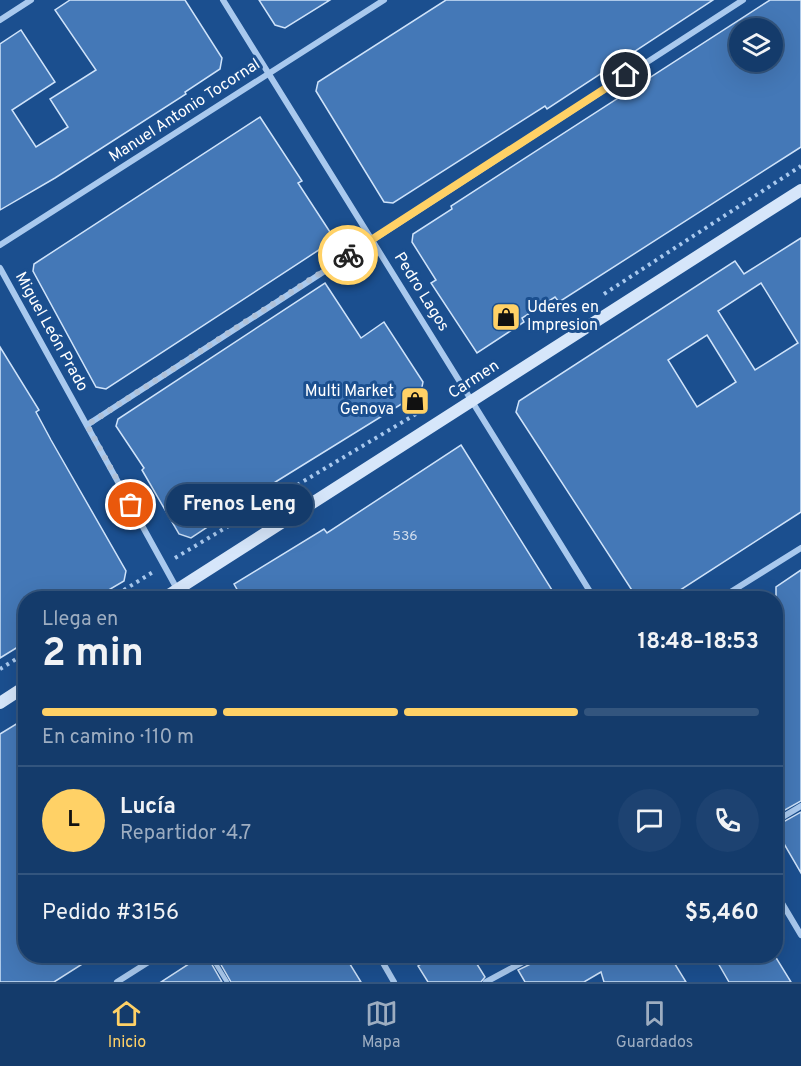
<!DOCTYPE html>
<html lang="es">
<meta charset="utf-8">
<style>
body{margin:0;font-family:Overpass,sans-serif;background:#1d4271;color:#f1f3f6;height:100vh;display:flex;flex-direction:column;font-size:22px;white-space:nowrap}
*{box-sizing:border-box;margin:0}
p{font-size:20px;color:#9dadc1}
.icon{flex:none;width:33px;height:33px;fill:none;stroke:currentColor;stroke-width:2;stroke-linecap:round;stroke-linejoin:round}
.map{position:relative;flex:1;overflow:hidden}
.sheet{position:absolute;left:18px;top:591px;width:765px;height:372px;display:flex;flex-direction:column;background:#143b6b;border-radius:24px;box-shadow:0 6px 24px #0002,0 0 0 2px #33557e}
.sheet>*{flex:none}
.controls{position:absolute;left:729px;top:18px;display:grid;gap:12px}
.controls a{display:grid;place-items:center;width:54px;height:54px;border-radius:50%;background:#143b6b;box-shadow:0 6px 24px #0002,0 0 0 2px #33557e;font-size:30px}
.pin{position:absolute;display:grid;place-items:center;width:51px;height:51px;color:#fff;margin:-26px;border:3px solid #fff;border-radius:50%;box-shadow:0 2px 6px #0007}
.courier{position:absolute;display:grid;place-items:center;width:60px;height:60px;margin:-30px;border:4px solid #ffd166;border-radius:50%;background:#fff;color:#222;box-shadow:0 2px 8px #0007}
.bubble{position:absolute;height:42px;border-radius:21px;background:#143b6b;box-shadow:0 6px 24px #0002,0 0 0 2px #33557e;font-size:20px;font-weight:700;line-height:42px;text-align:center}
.headline em{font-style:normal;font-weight:700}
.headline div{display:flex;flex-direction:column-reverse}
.headline{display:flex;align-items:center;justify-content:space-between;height:102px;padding:0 24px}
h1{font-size:39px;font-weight:700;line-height:45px}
.bar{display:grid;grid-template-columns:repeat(4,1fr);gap:9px 6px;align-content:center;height:72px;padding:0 24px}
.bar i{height:8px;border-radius:4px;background:#33557e}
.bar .selected{background:#ffd166}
.bar p{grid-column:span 4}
.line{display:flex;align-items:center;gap:15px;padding:0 24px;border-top:2px solid #33557e}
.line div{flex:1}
.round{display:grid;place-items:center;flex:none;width:63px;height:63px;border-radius:32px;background:#1d4271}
.tabs{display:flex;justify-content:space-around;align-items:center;height:84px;border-top:2px solid #33557e;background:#143b6b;font-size:16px;color:#9dadc1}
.tabs a{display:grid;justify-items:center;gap:3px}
.tabs .selected{color:#ffd166}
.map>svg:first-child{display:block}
.building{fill:#4478b7;stroke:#cfe3fa;stroke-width:1.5;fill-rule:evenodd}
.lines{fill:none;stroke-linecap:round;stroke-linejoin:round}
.path{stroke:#a9c9ee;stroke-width:4;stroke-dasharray:3 4.5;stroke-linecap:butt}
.service{stroke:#a9c9ee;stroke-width:4.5}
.minor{stroke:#a9c9ee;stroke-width:6}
.secondary{stroke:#d6e6fa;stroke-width:12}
.done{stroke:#afc1d8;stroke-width:6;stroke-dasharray:0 10.8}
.route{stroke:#ffd166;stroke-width:8}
.labels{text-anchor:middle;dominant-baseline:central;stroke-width:6;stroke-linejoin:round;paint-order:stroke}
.number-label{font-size:14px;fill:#d0dded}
.street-label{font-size:16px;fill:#fff;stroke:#1b4f8f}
.poi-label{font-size:16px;fill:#fff;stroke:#1b4f8f;text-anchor:start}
</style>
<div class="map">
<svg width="801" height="982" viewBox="0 0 801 982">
<rect width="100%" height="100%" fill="#1b4f8f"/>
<!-- building -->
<g class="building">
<polygon points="70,0 185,0 222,58 220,69 185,92 186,94 55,178 0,210 0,44 21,30 55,82 12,110 36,147 68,127 50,99 96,70 55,10"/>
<polygon points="259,0 330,0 285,28 275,25"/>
<polygon points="446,0 713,0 547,109 545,106 393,203 384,202 316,91 318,82"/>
<path d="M770,0h31v147l-242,155 -4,-5 -33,21 2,4 -47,31 -46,-70 5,-3 -24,-38 1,-8 39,-25 -1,-3zM740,28h32v34h-32z"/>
<polygon points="260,117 302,181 298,183 330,232 328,244 106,389 96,387 33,271 34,264"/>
<path d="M801,238v274l-133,86h-31l-121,-186 3,-11 216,-140 9,13zM761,283l37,60 -43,27 -37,-59zM707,335l29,47 -39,25 -29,-47z"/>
<polygon points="325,283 361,338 384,322 423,382 421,392 277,481 191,538 179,534 142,470 144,468 116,426 118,419"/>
<polygon points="0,347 39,410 36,412 51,440 126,571 124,581 95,598 26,598 26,642 0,658"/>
<polygon points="461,445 557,598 242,598 234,584 324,529 327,533"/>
<polygon points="801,570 801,801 776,815 776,587"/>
<polygon points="26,718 26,956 95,956 54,982 0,982 0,734"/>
<polygon points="801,812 801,873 776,830 776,826"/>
<polygon points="201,956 207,956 222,982 161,982"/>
<polygon points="216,956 345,956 361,982 231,982"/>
<polygon points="416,956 472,956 485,977 481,982 428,982 418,966 421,964"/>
<polygon points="539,956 670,956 686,982 604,982 601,972 584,982 525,982 518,970 537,961"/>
<polygon points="714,956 775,956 791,982 729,982"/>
</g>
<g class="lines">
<!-- path -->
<g class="path">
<polyline points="604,294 801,166"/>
<polyline points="175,558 421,411"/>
<polyline points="111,598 153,572"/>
<polyline points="0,669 26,653"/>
</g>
<!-- service -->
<polyline class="service" points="211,956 227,982"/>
<!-- minor -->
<g class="minor">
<polyline points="223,0 594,598"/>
<polyline points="0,20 31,0"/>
<polyline points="0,245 384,0"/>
<polyline points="0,268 182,598"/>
<polyline points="87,425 743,0"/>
<polyline points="721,598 801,548"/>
<polyline points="776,821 801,806"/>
<polyline points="776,893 801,935"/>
<polyline points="379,956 394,982"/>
<polyline points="117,982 158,956"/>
<polyline points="486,982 534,956"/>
</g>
<!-- secondary -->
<g class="secondary">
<polyline points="164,598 801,190"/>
<polyline points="0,703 26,686"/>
</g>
</g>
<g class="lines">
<!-- done -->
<polyline class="done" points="131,505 87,425 348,255"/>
<!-- route -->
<polyline class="route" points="348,255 626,75"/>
</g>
<!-- icons -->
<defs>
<g id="shop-square" transform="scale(1.5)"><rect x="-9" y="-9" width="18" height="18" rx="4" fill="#ffd166" stroke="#1b4f8f"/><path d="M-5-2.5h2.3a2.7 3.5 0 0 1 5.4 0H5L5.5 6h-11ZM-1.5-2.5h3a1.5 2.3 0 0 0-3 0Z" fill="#111"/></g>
</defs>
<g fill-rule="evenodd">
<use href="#shop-square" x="506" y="317"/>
<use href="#shop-square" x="415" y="401"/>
</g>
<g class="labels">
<!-- number labels -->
<g class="number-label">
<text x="405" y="536">536</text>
</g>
<!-- street labels -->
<g class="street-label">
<text transform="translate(185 111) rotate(-33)">Manuel Antonio Tocornal</text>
<text transform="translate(421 292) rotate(58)">Pedro Lagos</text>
<text transform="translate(51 332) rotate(61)">Miguel León Prado</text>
<text transform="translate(474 380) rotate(-33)">Carmen</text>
</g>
<!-- poi labels -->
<g class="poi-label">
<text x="527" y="308">Uderes en<tspan x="527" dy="18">Impresion</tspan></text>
<text x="394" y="392" text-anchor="end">Multi Market<tspan x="394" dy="18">Genova</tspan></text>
</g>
</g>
</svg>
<div class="controls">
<a><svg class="icon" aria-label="layers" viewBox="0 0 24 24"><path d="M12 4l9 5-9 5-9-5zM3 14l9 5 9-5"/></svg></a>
</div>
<div class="pin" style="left:131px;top:505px;background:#ea580c"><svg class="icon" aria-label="bag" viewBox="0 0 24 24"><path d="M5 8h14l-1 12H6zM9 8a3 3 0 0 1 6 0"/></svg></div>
<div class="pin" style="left:626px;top:75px;background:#1f2937"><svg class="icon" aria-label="home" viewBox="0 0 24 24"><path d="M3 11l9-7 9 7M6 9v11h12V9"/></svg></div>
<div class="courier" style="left:348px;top:255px"><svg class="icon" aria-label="bike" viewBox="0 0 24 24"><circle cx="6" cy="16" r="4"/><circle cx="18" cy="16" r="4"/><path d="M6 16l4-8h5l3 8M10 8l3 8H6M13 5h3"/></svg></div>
<div class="bubble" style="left:166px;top:484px;width:147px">Frenos Leng</div>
<section class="sheet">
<div class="headline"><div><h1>2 min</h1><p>Llega en</p></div><em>18:48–18:53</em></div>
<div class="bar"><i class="selected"></i><i class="selected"></i><i class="selected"></i><i></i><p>En camino · 110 m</p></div>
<div class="line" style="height:108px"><b class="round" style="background:#ffd166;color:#111">L</b><div><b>Lucía</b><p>Repartidor · 4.7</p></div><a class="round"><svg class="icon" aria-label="chat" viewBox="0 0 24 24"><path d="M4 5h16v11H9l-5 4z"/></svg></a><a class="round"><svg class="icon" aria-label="phone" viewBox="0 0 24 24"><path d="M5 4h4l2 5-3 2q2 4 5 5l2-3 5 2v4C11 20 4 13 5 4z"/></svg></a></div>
<div class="line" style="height:78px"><div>Pedido #3156</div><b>$5,460</b></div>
</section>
</div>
<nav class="tabs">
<a class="selected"><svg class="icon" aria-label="home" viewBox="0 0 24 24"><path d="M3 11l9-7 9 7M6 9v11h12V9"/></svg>Inicio</a>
<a><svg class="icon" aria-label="map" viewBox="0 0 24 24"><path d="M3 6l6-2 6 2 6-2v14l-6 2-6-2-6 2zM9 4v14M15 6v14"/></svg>Mapa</a>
<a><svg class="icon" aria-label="saved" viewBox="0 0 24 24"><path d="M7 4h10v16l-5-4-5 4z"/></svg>Guardados</a>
</nav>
